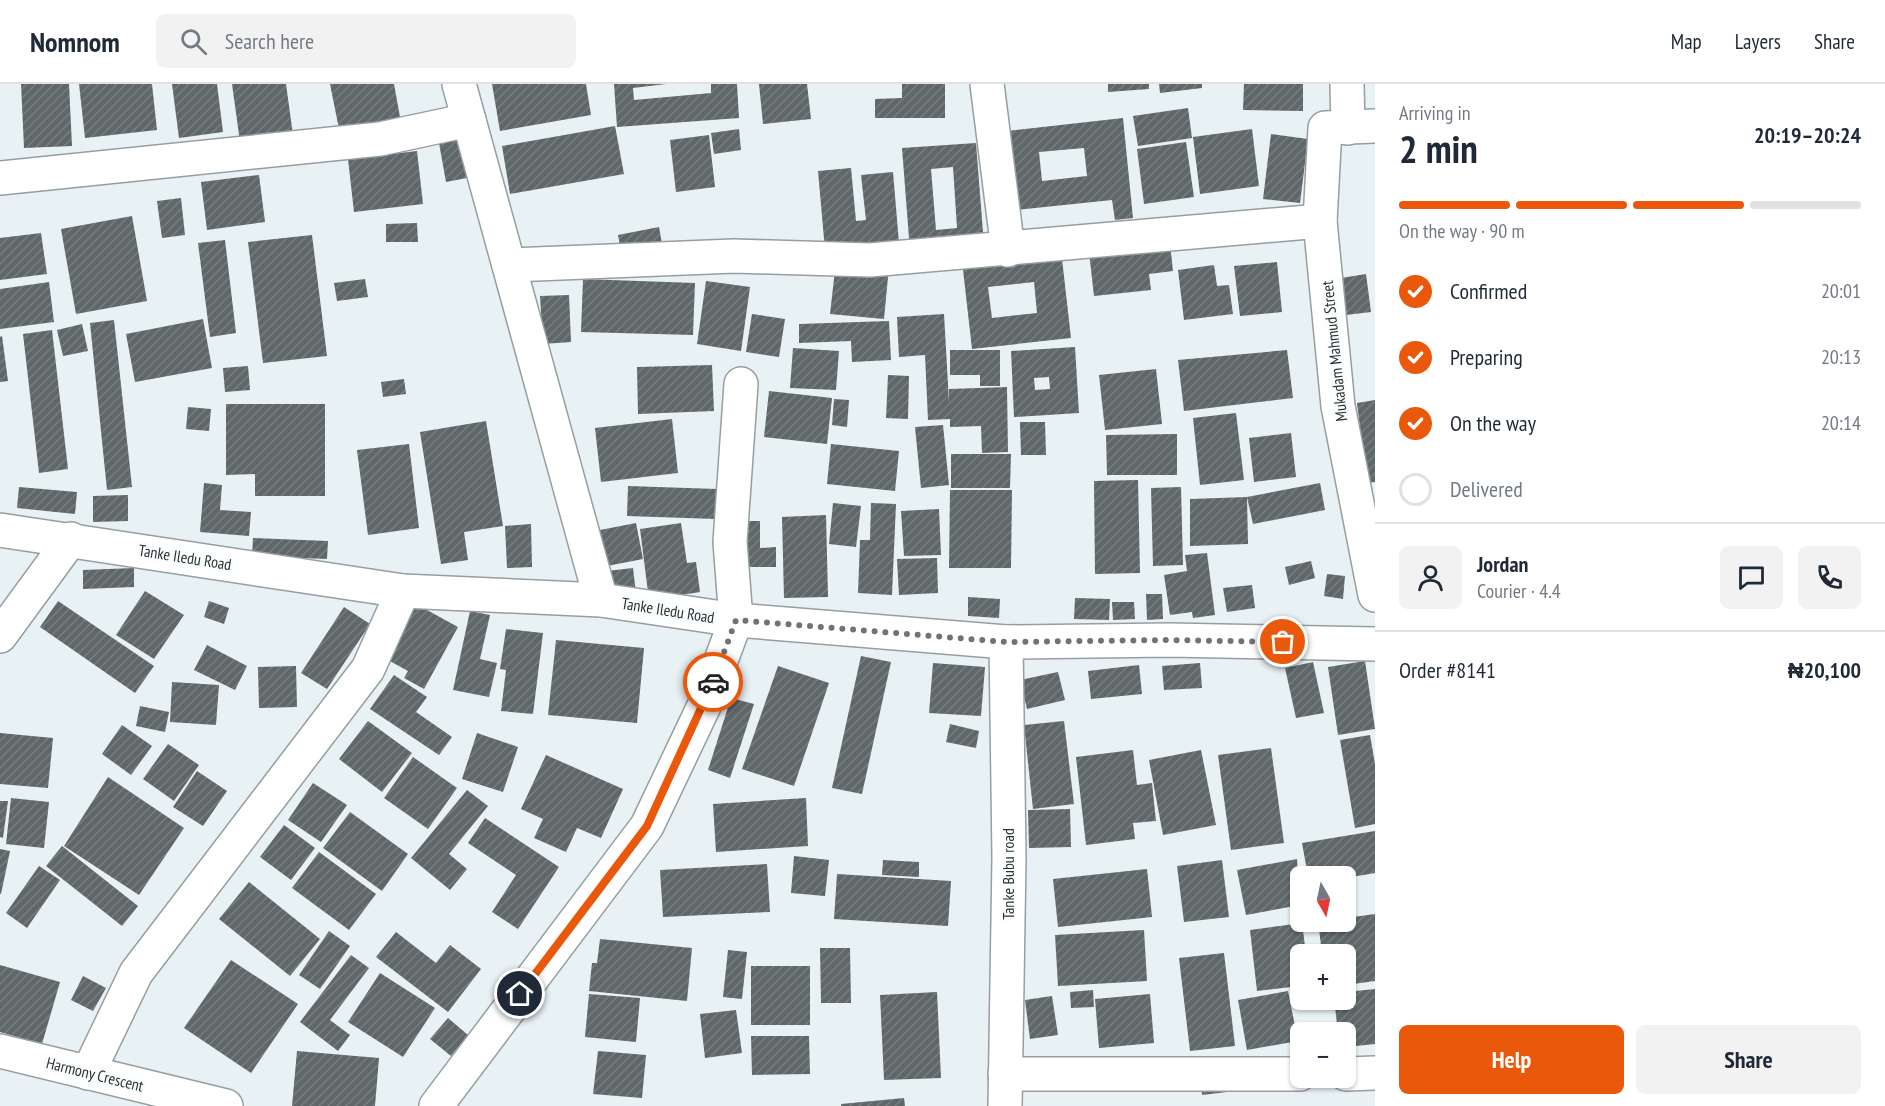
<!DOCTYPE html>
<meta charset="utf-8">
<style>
body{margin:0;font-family:"PT Sans Narrow",sans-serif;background:#f2f2f3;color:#1f2937;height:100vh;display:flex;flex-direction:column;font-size:22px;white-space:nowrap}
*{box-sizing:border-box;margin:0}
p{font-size:20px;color:#747a83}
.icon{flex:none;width:33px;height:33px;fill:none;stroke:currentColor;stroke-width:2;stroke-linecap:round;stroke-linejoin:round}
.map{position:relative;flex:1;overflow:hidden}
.drawer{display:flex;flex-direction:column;background:#fff;width:510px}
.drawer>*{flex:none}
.needle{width:39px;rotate:171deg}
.controls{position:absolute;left:1290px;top:782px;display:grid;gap:12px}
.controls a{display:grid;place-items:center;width:66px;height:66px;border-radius:9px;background:#fff;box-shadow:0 2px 4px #0004;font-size:30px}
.pin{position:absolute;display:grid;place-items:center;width:51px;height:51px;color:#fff;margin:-26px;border:3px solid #fff;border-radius:50%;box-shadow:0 2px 6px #0007}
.courier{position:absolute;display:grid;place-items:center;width:60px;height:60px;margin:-30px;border:4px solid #ea580c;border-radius:50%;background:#fff;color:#222;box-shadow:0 2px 8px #0007}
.summary em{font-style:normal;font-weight:800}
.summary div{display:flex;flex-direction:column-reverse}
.summary{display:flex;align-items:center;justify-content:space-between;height:102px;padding:0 24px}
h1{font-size:39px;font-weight:800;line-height:45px}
.bar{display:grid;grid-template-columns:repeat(4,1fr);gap:9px 6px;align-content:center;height:72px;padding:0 24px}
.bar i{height:8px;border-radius:4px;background:#e0e1e3}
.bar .active{background:#ea580c}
.bar p{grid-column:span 4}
.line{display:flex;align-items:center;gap:15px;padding:0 24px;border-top:2px solid #e0e1e3}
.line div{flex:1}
.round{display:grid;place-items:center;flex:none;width:63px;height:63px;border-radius:9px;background:#f2f2f3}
ol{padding:0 24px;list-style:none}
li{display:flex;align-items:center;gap:18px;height:66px}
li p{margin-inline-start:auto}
li .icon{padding:6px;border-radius:50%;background:#ea580c;color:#fff;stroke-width:4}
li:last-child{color:#747a83}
li i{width:33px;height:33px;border:3px solid #e0e1e3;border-radius:50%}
.button{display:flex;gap:12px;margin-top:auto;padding:12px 24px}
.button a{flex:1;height:69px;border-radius:9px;background:#ea580c;color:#fff;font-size:24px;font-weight:800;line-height:69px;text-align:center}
.button a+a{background:#f2f2f3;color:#1f2937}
header{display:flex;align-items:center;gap:36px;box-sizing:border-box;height:84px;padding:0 30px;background:#fff;border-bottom:2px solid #e0e1e3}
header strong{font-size:28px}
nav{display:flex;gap:33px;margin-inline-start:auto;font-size:21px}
.search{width:420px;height:54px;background:#f2f2f3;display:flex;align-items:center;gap:15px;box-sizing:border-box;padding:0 21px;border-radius:9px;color:#747a83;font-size:22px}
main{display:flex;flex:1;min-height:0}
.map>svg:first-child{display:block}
.building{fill:url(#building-hatch);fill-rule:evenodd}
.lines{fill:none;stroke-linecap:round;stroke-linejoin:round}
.minor-casing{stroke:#969ea1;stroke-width:36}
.minor{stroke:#fff;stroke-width:33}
.done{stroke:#6e7476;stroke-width:6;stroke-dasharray:0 10.8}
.route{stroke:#ea580c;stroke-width:8}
.labels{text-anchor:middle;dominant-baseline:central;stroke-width:6;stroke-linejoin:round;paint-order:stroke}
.street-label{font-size:16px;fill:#2d3132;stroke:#fafdfe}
</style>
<header>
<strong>Nomnom</strong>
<div class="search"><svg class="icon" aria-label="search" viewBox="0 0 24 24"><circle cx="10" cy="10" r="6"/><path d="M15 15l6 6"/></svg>Search here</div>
<nav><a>Map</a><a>Layers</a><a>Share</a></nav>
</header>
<main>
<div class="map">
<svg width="1375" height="1022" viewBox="0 0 1375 1022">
<defs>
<pattern id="building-hatch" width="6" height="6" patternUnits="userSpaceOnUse" patternTransform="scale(1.5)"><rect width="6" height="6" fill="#5f6769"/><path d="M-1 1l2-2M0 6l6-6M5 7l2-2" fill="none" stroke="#777e7f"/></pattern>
</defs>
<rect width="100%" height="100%" fill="#e8f1f4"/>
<!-- building -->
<g class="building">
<polygon points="21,0 69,0 72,62 24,64"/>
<polygon points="79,0 152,0 157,46 85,54"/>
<polygon points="172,0 217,0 223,48 179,54"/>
<polygon points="232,0 286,0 293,51 240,58"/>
<polygon points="330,0 394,0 400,33 339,45"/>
<polygon points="492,0 586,0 591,31 500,47"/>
<polygon points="614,0 666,0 633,4 634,16 711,9 711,0 737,0 739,34 617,43"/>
<polygon points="759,0 807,0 811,35 763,40"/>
<polygon points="902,0 945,0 945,34 875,34 875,15 902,14"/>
<polygon points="1108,0 1149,0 1149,5 1108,8"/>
<polygon points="1159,0 1202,0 1202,4 1160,9"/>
<polygon points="1244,0 1303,0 1303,27 1243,26"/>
<polygon points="1188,24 1192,54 1138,62 1133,32"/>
<path d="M1123,34l10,100 -18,2 -3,-20 -105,11 -9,-79zM1084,64l3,28 -45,5 -3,-29z"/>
<polygon points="615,42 624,90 510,110 502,62"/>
<polygon points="739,45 741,66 714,70 711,49"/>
<polygon points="1252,45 1259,102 1200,110 1193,53"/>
<polygon points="1271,50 1308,55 1300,119 1263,115"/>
<polygon points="709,51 715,103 676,108 670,56"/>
<polygon points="460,55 467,94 446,98 439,59"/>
<polygon points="1186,58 1194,113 1144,120 1137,65"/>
<path d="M976,59l8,102 -74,6 -8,-103zM953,83l4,61 -21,2 -5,-61z"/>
<polygon points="417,67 423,120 354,128 348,75"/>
<polygon points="851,84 856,137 866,136 861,91 893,88 899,159 825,166 818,87"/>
<polygon points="259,91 265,138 207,146 201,98"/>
<polygon points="181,114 185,151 162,154 157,117"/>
<polygon points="132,132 147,217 76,230 61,145"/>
<polygon points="417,139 418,158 386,158 386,140"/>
<polygon points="659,143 662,160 621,167 618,151"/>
<polygon points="41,149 47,190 0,196 0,154"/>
<polygon points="312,151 327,272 263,279 248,158"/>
<polygon points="225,156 236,249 210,253 198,159"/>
<polygon points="1170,159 1173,187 1149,190 1151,206 1094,212 1089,168"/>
<path d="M1061,166l10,88 -99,11 -10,-88zM1034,198l3,31 -45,5 -4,-31z"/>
<polygon points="836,177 889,183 884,235 830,230"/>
<polygon points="1277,178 1282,228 1240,232 1234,182"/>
<polygon points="1214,181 1217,202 1229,201 1233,230 1184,236 1178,186"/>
<polygon points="1366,190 1371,228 1346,231 1341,194"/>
<polygon points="365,195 368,213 337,217 334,199"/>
<polygon points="583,195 695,199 693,251 581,248"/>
<polygon points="706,197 750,203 741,267 697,260"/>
<polygon points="49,198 54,238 0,245 0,205"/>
<polygon points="569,211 571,258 543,260 540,212"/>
<polygon points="752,230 785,235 779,273 746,268"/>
<polygon points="944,230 949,318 949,305 1007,303 1008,368 982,369 981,342 950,343 950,335 928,336 925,271 899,273 897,233"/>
<polygon points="203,235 212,284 135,298 126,250"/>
<polygon points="114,236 132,403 107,406 90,239"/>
<polygon points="889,237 891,276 852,278 851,257 799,259 799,240"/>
<polygon points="82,240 88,267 63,272 57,246"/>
<polygon points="52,246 68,385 39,389 23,250"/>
<polygon points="2,252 8,297 0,298 0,253"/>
<path d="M1075,263l4,66 -65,4 -3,-66zM1049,293l1,12 -15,1 -1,-12z"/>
<polygon points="793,264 839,267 836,306 790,304"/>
<polygon points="950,266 1000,266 1000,302 980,302 980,291 950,291"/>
<polygon points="1287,266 1293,314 1184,327 1178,276"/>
<polygon points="712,281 714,327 638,330 637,283"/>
<polygon points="248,282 250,306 225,308 223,284"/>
<polygon points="1156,285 1162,340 1105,346 1099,291"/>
<polygon points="888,291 909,292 908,335 886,334"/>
<polygon points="404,295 406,310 383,313 381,298"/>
<polygon points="769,307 832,314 827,360 764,353"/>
<polygon points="834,315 849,316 847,343 832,341"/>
<polygon points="1375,316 1375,398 1367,399 1357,319"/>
<polygon points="226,320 325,320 325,412 255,412 255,390 226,391"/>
<polygon points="188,323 211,325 209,347 186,345"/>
<polygon points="1236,329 1244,396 1200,401 1193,334"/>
<polygon points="672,335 678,389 601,398 595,344"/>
<polygon points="486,337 503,442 464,448 468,476 441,480 420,348"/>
<polygon points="1020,338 1045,338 1046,371 1021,371"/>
<polygon points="943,341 949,401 921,404 915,343"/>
<polygon points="1291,349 1296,393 1254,398 1249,354"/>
<polygon points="1177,350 1177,391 1107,391 1106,351"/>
<polygon points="409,360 419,444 368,451 357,366"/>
<polygon points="831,360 899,367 895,407 827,400"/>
<polygon points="951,370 1011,370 1010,404 951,404"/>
<polygon points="1138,396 1140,489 1095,490 1094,397"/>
<polygon points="204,399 222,401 220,426 251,428 249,452 200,448"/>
<polygon points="1320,399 1325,426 1253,440 1247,413"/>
<polygon points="628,402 717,405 716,435 627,432"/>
<polygon points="19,403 77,408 75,430 17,424"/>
<polygon points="1181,403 1183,481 1153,482 1151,404"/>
<polygon points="950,406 1012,406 1011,484 949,484"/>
<polygon points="128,411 128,437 93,438 93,412"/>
<polygon points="1247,413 1248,460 1190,462 1190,415"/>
<polygon points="833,419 861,422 856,463 829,460"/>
<polygon points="871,419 896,420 892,511 858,509 860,456 870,456"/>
<polygon points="939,425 941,471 904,472 901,427"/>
<polygon points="826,431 828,513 784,514 782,433"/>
<polygon points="739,437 760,437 760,464 776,463 776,483 738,483"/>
<polygon points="636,439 643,475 607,482 600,446"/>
<polygon points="681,439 687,479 696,478 700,508 649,516 640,445"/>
<polygon points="531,440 532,483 507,484 505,442"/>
<polygon points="253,454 328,457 327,475 252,472"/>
<polygon points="1207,469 1215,531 1193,534 1192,528 1170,531 1164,491 1187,487 1185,471"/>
<polygon points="937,474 938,509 899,511 897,475"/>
<polygon points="1311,477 1315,494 1289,501 1285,483"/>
<polygon points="134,484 134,503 83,505 83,486"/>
<polygon points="633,484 636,509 610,513 607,487"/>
<polygon points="1327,490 1345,492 1343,515 1324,512"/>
<polygon points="1252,501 1255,524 1227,528 1223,504"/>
<polygon points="145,507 184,531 154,575 116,551"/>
<polygon points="1146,510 1162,510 1163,535 1147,536"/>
<polygon points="968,513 1000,515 999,534 968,532"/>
<polygon points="1075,514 1110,515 1109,536 1074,535"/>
<polygon points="58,517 154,582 135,609 40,543"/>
<polygon points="209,517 229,524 224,540 204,533"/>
<polygon points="1112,518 1134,518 1135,535 1113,536"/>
<polygon points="416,520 458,543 424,605 404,594 408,587 386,575"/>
<polygon points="344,523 370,540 327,605 301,589"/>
<polygon points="470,527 490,531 480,575 497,579 489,613 453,606"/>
<polygon points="506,545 543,549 533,630 501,627 506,586 500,585"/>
<polygon points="556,556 644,564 637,639 548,631"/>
<polygon points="207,561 247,582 235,606 194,586"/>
<polygon points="861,572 891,578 862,710 832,704"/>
<polygon points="1365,577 1375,645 1338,651 1328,583"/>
<polygon points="1313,578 1324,629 1296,634 1285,584"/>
<polygon points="933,579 985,583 981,632 929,629"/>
<polygon points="1200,579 1202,604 1164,606 1162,582"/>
<polygon points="1139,581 1142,610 1091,615 1088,587"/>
<polygon points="296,582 297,623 259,624 258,583"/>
<polygon points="778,582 829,599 794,702 742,685"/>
<polygon points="1058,588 1065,616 1027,625 1020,596"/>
<polygon points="394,591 427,613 416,628 452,653 439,671 370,625"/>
<polygon points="172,598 219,601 216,641 170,638"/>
<polygon points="731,614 754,620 730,694 708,686"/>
<polygon points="140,622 169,628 165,648 136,642"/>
<polygon points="368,637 412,669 382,708 339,675"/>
<polygon points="1064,637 1074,720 1033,725 1024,641"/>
<polygon points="950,640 979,647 976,664 946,658"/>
<polygon points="122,641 152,662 131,691 102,670"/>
<polygon points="0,649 53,654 48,704 0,700"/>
<polygon points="477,649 518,663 503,708 462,695"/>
<polygon points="1370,651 1375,680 1375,740 1355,744 1340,656"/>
<polygon points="168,660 199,681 174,717 143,695"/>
<polygon points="1271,664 1284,759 1231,766 1218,671"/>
<polygon points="1133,666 1137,701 1152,699 1156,737 1133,739 1135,755 1086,761 1076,673"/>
<polygon points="1201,666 1216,741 1163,751 1149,676"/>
<polygon points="546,671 623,705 601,754 577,744 566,768 534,754 543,735 521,725"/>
<polygon points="413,673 457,704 428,745 384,714"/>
<polygon points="197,687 227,707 203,742 173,723"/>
<polygon points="108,693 184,744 139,811 64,762"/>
<polygon points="313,699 347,721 321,758 288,736"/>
<polygon points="467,706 488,722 449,770 467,785 450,806 411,774"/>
<polygon points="11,714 49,718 44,764 6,760"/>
<polygon points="806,714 808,762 716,768 713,720"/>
<polygon points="0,717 8,717 3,754 0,753"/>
<polygon points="1070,725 1071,763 1029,764 1028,726"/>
<polygon points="350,728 408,770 382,807 323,764"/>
<polygon points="485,734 559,783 518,845 492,828 516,791 468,759"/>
<polygon points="284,741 315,764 291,796 260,773"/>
<polygon points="1375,747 1375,789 1346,794 1308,792 1302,759"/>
<polygon points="62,762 138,822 122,842 46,782"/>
<polygon points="0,765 10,767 1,810 0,810"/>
<polygon points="319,768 376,810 349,846 292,804"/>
<polygon points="794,772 829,776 825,812 791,809"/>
<polygon points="1297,775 1300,821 1246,831 1237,786"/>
<polygon points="883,776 919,778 919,793 882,791"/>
<polygon points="1222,776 1229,833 1184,838 1177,782"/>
<polygon points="767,780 770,828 663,833 660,786"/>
<polygon points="39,782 60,796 27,844 6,829"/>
<polygon points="1147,785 1152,833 1058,843 1053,795"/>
<polygon points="837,790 951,797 948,842 834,835"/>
<polygon points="249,798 320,855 290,892 219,835"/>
<polygon points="1375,830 1375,897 1346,901 1346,870 1322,870 1318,837 1346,837 1346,834"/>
<polygon points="1302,839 1306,870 1300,870 1300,902 1257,907 1250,846"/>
<polygon points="1144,846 1147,897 1058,902 1055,851"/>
<polygon points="329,847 350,862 320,905 299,891"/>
<polygon points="396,848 436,879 450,861 481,885 448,928 376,873"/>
<polygon points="600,855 692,864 687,917 589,907 592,879 597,879"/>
<polygon points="820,864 850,864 851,919 821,919"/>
<polygon points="728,866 747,868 742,915 723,913"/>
<polygon points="1224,869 1235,962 1190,967 1179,874"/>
<polygon points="351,871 369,884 330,936 350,951 338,967 300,938"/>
<polygon points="231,876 298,920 251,989 184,944"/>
<polygon points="0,881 60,898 42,960 0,948"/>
<rect x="751" y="882" width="59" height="59"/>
<polygon points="380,889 435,924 403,973 348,938"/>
<polygon points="83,892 106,904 93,927 71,916"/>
<polygon points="1375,905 1375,960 1346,963 1346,948 1338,948 1334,915 1346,915 1346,908"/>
<polygon points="1093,906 1094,923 1071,924 1070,908"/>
<polygon points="1288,907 1298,957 1247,966 1238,916"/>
<polygon points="937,908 941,994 884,996 880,911"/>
<polygon points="589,910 640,914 636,958 585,953"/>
<polygon points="1150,910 1154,959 1099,964 1095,915"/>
<polygon points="1052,912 1058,951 1030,955 1025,916"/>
<polygon points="736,926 742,969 705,974 700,930"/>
<polygon points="448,934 468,951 451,972 430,955"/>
<polygon points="751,952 809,952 810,990 752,991"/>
<polygon points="297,967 379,974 375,1022 292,1022"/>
<polygon points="598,967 646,971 642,1014 593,1010"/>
<polygon points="1226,995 1227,1008 1202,1011 1201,998"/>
<polygon points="904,1014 905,1022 841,1022 841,1020"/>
</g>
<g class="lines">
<!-- minor casing -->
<g class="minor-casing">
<g id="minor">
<polyline points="459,0 601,516"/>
<polyline points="987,0 1008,166"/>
<polyline points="1347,0 1348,44"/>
<polyline points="1375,42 1325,44 1320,137 1338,322 1375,511"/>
<polyline points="0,94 380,55 469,36"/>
<polyline points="511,181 734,172 870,176 1320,137"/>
<polyline points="0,446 403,507 601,516 736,536 1006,558 1169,556 1375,560"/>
<polyline points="0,552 71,455"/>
<polyline points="0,967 226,1022"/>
<polyline points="88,989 136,889 368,585 403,507"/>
<polyline points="1005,990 1300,990"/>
<polyline points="1346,990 1375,989"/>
<polyline points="436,1022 647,742 704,622 736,536 730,458 741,300"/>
<polyline points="1005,1022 1009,774 1006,558"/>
</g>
</g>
<!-- minor -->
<use href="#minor" class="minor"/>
</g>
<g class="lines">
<!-- done -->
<polyline class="done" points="713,598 736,536 1006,558 1169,556 1283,558"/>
<!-- route -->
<polyline class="route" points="520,910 647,742 713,598"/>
</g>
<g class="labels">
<!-- street labels -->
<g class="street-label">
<text transform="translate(1334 267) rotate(-96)">Mukadam Mahmud Street</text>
<text transform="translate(185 473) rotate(9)">Tanke Iledu Road</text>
<text transform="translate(668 526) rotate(9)">Tanke Iledu Road</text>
<text transform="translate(1008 790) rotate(-90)">Tanke Bubu road</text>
<text transform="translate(95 990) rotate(14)">Harmony Crescent</text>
</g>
</g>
</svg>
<div class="controls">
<a><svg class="needle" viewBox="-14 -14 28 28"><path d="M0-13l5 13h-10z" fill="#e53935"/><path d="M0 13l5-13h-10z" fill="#747a83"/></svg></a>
<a>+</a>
<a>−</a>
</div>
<div class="pin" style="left:1283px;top:558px;background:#ea580c"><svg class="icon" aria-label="bag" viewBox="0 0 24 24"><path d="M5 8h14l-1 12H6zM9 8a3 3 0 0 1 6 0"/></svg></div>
<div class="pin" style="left:520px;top:910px;background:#1f2937"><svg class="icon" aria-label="home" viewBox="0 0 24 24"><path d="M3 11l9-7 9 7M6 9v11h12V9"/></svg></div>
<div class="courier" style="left:713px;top:598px"><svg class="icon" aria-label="car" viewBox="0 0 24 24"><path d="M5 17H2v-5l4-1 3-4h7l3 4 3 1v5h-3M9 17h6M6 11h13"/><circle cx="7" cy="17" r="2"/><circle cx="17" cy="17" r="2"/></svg></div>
</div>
<section class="drawer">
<div class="summary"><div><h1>2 min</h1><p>Arriving in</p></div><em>20:19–20:24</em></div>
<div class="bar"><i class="active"></i><i class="active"></i><i class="active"></i><i></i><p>On the way · 90 m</p></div>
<ol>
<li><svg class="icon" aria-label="check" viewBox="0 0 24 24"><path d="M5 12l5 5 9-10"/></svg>Confirmed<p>20:01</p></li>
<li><svg class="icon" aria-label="check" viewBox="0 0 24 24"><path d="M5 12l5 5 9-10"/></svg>Preparing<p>20:13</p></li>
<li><svg class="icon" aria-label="check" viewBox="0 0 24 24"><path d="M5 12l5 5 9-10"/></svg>On the way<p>20:14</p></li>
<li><i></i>Delivered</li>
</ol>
<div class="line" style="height:108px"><a class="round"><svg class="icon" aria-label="person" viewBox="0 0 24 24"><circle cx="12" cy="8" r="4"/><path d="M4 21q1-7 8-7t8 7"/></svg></a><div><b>Jordan</b><p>Courier · 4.4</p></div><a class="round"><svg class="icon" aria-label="chat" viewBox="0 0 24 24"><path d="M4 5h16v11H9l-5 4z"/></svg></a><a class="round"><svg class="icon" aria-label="phone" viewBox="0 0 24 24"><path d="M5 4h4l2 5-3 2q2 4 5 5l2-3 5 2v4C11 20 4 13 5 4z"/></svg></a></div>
<div class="line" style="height:78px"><div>Order #8141</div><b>₦20,100</b></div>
<div class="button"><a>Help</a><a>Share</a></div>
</section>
</main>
